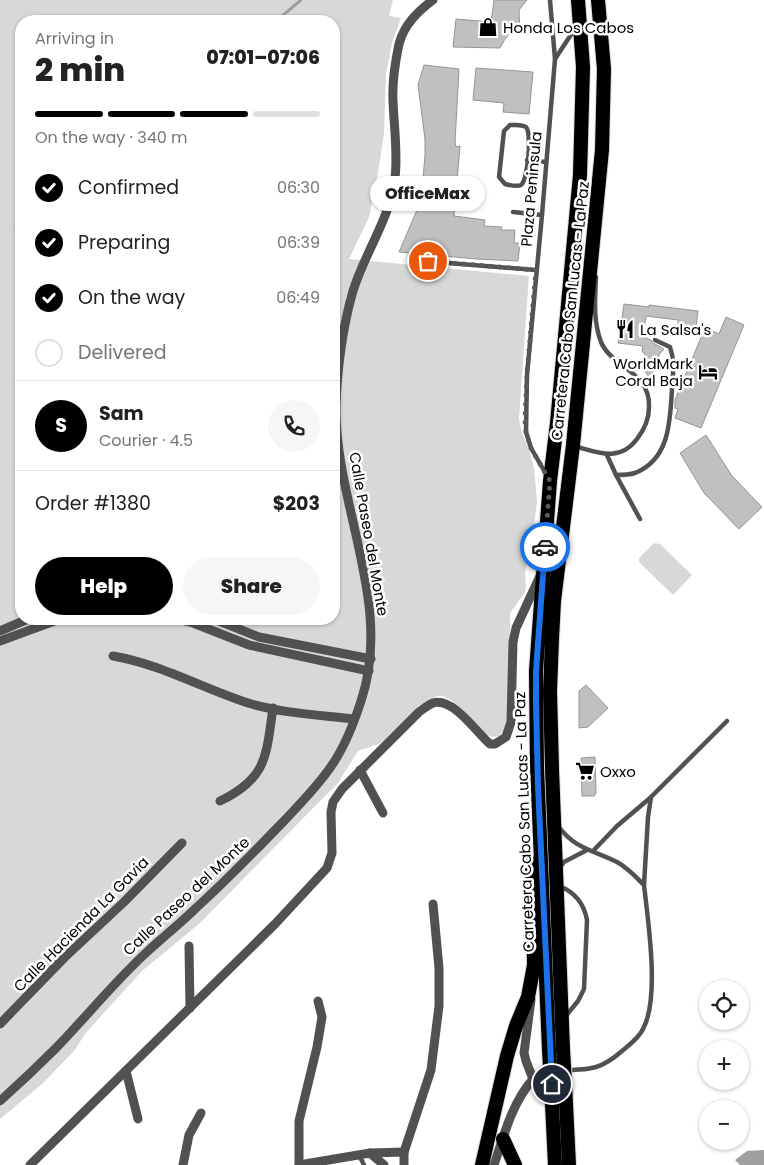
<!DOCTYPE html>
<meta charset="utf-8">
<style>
body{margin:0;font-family:Poppins,sans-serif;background:#f6f6f6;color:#222;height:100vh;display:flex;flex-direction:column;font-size:19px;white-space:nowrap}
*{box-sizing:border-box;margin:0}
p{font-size:16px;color:#767676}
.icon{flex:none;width:28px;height:28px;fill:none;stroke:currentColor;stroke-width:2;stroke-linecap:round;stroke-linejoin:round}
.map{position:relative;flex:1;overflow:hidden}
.sheet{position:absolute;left:15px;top:15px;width:325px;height:610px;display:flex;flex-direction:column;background:#fff;border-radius:20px;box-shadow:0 1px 4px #0004}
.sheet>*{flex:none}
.fabs{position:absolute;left:699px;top:980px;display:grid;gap:10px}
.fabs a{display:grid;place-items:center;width:50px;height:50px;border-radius:50%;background:#fff;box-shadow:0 1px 4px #0004;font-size:25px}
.pin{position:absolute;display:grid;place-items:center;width:42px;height:42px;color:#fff;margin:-21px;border:2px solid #fff;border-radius:50%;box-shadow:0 1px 5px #0007}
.courier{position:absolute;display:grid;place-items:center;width:50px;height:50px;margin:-25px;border:4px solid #1a73e8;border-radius:50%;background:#fff;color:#222;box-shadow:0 1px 6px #0007}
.bubble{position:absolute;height:35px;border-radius:18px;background:#fff;box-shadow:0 1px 4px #0004;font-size:16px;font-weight:800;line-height:35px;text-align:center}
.overview em{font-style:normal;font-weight:800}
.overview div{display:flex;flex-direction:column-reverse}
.overview{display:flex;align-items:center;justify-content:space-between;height:85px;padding:0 20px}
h1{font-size:32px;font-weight:800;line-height:38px}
.bar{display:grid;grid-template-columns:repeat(4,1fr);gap:8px 5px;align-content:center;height:60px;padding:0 20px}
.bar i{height:6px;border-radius:4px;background:#e0e0e0}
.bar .current{background:#000}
.bar p{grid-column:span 4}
.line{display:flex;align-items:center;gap:12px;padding:0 20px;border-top:1px solid #e0e0e0}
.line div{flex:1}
.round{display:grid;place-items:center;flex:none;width:52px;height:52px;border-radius:26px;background:#f6f6f6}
ol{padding:0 20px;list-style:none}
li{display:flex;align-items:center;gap:15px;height:55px}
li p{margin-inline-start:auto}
li .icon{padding:5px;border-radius:50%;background:#000;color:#fff;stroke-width:4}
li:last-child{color:#767676}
li i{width:28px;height:28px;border:2px solid #e0e0e0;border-radius:50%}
.cta{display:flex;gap:10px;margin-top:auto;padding:10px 20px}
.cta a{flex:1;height:58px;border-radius:30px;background:#000;color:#fff;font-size:20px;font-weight:800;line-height:58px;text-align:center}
.cta a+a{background:#f6f6f6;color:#222}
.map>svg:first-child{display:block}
.green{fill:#d8d8d8;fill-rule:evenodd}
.water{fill:#9f9f9f}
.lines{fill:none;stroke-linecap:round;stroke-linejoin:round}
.stream{stroke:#9f9f9f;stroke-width:3}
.building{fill:#c0c0c0;stroke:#959595}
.trunk-casing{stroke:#dbdbdb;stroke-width:16}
.service{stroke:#515151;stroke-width:4.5}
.minor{stroke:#515151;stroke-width:9}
.trunk{stroke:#000;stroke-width:14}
.trunk-bridge-casing{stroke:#dbdbdb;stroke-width:16;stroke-linecap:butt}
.trunk-bridge{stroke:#000;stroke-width:14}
.done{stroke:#595959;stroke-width:5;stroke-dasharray:0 9}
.route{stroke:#1a73e8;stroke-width:6}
.labels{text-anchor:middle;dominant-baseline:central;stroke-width:5;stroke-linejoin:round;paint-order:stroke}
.poi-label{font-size:15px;fill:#000;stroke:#fff;text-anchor:start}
.street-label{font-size:15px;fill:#000;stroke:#fff}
</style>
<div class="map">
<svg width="764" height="1165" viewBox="0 0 764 1165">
<rect width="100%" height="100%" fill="#fff"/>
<!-- green -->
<g class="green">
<path d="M0,0h393l-4,16 12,2 -9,25 -6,31 -2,60 -6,39 -9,44 -20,42 180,17 -10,142 2,13 8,18 5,19 3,33 -4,33 -8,39 1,13 -1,6 -15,21v102l-7,17 -4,4 -7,1 -6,-3 -32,-32 -11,-6h-6l-17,9 -39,38 -23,8 -20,32 -14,14 -124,126 -58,48 -40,44 -17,19 -11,17 -32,33 -42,35zM21,21h313v598h-313z"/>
<polygon points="654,543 660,544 692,575 673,595 639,562 639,558"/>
</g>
<!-- water -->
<polygon class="water" points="764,1150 764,1165 740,1165 735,1160 747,1151"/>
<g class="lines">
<!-- stream -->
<g class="stream">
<polyline points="276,21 301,0"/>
<polyline points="16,227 21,224"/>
</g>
</g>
<!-- building -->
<g class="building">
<polygon points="494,0 527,0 519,10 520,33 511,32 505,39 500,48 453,47 456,19 491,22"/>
<polygon points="424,65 459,69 455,142 456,147 460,146 454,216 485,220 484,226 502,227 501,230 515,230 514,243 520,243 518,261 477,259 399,252 417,210 423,178 425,156 425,139 418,85"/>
<polygon points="476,68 533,72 529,114 503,112 504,103 473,100"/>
<polygon points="624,304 649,307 649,305 698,311 696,327 678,325 678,320 646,316 643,337 651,340 653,343 664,349 659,355 657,368 648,376 640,364 648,359 642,351 643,346 618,343"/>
<polygon points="726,317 744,325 701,428 675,418 678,409 675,408 675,400 705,328 719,334"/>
<polygon points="706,435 732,476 762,507 739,529 704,493 680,453"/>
<polygon points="586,685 608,708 588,727 579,728 579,691"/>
<polygon points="595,757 596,793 594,796 582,796 581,758"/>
</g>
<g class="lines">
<!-- trunk casing -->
<g class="trunk-casing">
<g id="trunk">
<polyline points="563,1049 552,769 550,691 552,639 554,601 573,445 602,150 604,69 598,0"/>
<polyline points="549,1050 537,767 536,671 550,481 557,423 580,175 583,67 578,0"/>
<polyline points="565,1083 569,1165"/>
<polyline points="551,1084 555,1165"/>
<polyline points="503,1139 515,1165"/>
<polyline points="482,1165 507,1056 516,1026 528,997 534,965 532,863"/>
</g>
</g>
<!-- service -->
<g class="service">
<polyline points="550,0 555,59"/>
<path d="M510,125c6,0 12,-1 16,2 6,6 2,53 -5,58 -4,2 -12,0 -16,-1l-6,-7 5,-46z"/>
<polyline points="527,160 546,162"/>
<polyline points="513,212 542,215"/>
<polyline points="411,260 536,270"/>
<path d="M574,446c23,6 45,17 63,-7 7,-9 12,-20 12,-32 2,-35 -37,-39 -48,-65 -8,-21 -6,-43 -5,-65"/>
<polyline points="607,455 616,475 640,519"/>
<polyline points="546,474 531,448 526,432 527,375 542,215 555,59 576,27"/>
<path d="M616,475c6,0 13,0 19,-2 35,-14 35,-52 37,-84 1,-15 3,-28 -2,-42l-15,-7"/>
<path d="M558,826c17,23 35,24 59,36 11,6 19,15 27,23 4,36 16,113 -1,144 -4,9 -14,16 -21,22 -8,7 -16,13 -26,16 -9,3 -21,2 -30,4"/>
<polyline points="593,851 617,826 650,798"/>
<polyline points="559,868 564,862 587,850"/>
<polyline points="644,885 648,817 651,797 727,721"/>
<path d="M559,886c16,6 25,18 28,34l-3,69 -6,12 -13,16"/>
<polyline points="533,1079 543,1073 548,1073"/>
<polyline points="359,1155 364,1165"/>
</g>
<!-- minor -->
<g class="minor">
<polyline points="177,619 193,623 249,645 369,671"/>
<polyline points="214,619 259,637 371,659"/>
<polyline points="0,631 28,619"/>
<polyline points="0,641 60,619"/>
<path d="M113,656c47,8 89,32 135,47 32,10 72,12 106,16"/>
<polyline points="360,770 383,813"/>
<path d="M220,801c48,-23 46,-46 53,-93"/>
<polyline points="189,946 190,1008"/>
<polyline points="0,1024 64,958 124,902 182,843"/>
<polyline points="126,1071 138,1119"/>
<path d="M0,1101c19,-17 38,-35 56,-53 31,-32 59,-67 92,-97 16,-15 33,-28 48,-43 30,-27 58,-56 86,-85 18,-19 36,-37 50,-58 13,-19 22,-42 29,-64 33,-97 -27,-198 -25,-296 1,-35 7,-80 17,-114 12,-39 37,-72 42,-113 3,-25 -1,-51 -2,-77 -1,-19 2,-38 6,-57 5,-19 18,-32 34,-44"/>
<polyline points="404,1152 431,1070 439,1006 439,968 433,904"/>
<polyline points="370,1153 384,1165"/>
<path d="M30,1165l245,-241 52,-56 5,-15 -1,-41 2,-10 9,-13 77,-77c4,-3 9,-7 14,-9 20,-6 43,29 57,41h5l11,-7 5,-15 2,-80 3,-14 24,-52"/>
<polyline points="183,1165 189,1135 201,1113"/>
<polyline points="299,1165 299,1121 317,1047 322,1017 318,1001"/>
<polyline points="299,1165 370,1153 404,1152 404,1165"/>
<path d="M494,1165c10,-30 18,-62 39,-86l-7,-18 -2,-8 7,-53"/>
</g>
<!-- trunk -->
<use href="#trunk" class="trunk"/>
<!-- trunk-bridge casing -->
<g class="trunk-bridge-casing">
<g id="trunk-bridge">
<polyline points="563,1049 565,1083"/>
<polyline points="549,1050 551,1084"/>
</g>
</g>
<!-- trunk-bridge -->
<use href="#trunk-bridge" class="trunk-bridge"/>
</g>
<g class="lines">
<!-- done -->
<polyline class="done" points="428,261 536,270 527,374 525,420 526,432 531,448 550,481 545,547"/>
<!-- route -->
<polyline class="route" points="545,547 536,671 536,704 538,786 552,1084"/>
</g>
<!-- icons -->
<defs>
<g id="shop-bare" transform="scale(1.5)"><path d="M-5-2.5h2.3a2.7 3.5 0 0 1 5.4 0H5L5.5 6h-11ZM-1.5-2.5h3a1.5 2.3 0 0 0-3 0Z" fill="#000" stroke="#fff" stroke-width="2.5" paint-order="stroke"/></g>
<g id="restaurant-bare" transform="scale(1.5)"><path d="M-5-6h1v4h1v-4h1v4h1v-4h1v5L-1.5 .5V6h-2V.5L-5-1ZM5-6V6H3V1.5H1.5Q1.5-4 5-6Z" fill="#000" stroke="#fff" stroke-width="2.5" paint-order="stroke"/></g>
<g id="hotel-bare" transform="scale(1.5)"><path d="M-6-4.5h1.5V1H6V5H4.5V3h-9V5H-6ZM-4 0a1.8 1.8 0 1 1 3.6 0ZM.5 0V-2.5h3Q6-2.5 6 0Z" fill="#000" stroke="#fff" stroke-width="2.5" paint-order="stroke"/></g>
<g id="supermarket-bare" transform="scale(1.5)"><path d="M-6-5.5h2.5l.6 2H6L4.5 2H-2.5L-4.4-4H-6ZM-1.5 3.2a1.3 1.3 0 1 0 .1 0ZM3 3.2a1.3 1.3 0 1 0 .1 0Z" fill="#000" stroke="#fff" stroke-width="2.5" paint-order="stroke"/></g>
</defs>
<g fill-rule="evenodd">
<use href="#shop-bare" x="488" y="27"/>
<use href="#restaurant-bare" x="625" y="329"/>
<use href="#hotel-bare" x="708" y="372"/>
<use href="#supermarket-bare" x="585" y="771"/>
</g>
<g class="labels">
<!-- poi labels -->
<g class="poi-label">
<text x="503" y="27">Honda Los Cabos</text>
<text x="640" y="329">La Salsa's</text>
<text x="693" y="363" text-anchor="end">WorldMark<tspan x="693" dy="17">Coral Baja</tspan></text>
<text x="600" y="771">Oxxo</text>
</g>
<!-- street labels -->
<g class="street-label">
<text transform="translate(531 189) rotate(-85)">Plaza Peninsula</text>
<text transform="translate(570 311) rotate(-84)">Carretera Cabo San Lucas - La Paz</text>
<text transform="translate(369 534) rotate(80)">Calle Paseo del Monte</text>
<text transform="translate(524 822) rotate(-92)">Carretera Cabo San Lucas - La Paz</text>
<text transform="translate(186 896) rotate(-43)">Calle Paseo del Monte</text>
<text transform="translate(81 924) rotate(-45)">Calle Hacienda La Gavia</text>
</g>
</g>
</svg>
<div class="fabs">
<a><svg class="icon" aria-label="locate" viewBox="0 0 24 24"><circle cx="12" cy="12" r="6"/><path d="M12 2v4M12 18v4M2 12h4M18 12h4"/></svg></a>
<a>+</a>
<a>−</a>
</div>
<div class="pin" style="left:428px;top:261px;background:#ea580c"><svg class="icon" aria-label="bag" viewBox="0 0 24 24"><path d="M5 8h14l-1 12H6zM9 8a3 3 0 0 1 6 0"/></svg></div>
<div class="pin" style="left:552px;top:1084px;background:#1f2937"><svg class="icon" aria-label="home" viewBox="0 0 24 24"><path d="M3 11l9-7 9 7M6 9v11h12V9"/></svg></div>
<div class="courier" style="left:545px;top:547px"><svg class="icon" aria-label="car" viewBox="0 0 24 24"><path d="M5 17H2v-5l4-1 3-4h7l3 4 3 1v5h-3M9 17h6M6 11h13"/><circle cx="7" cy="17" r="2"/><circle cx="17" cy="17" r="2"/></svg></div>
<div class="bubble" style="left:370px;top:176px;width:115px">OfficeMax</div>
<section class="sheet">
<div class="overview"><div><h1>2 min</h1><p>Arriving in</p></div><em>07:01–07:06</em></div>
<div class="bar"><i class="current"></i><i class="current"></i><i class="current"></i><i></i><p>On the way · 340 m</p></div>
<ol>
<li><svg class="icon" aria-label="check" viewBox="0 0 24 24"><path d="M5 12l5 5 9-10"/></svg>Confirmed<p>06:30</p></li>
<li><svg class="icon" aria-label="check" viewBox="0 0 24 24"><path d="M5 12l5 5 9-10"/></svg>Preparing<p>06:39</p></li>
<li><svg class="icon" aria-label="check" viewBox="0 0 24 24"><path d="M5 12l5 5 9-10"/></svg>On the way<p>06:49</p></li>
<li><i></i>Delivered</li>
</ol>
<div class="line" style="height:90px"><b class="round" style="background:#000;color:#fff">S</b><div><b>Sam</b><p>Courier · 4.5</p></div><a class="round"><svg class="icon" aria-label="phone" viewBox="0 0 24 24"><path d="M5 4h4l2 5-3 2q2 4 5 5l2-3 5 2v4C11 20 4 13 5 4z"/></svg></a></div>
<div class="line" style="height:65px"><div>Order #1380</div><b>$203</b></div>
<div class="cta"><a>Help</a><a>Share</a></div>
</section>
</div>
